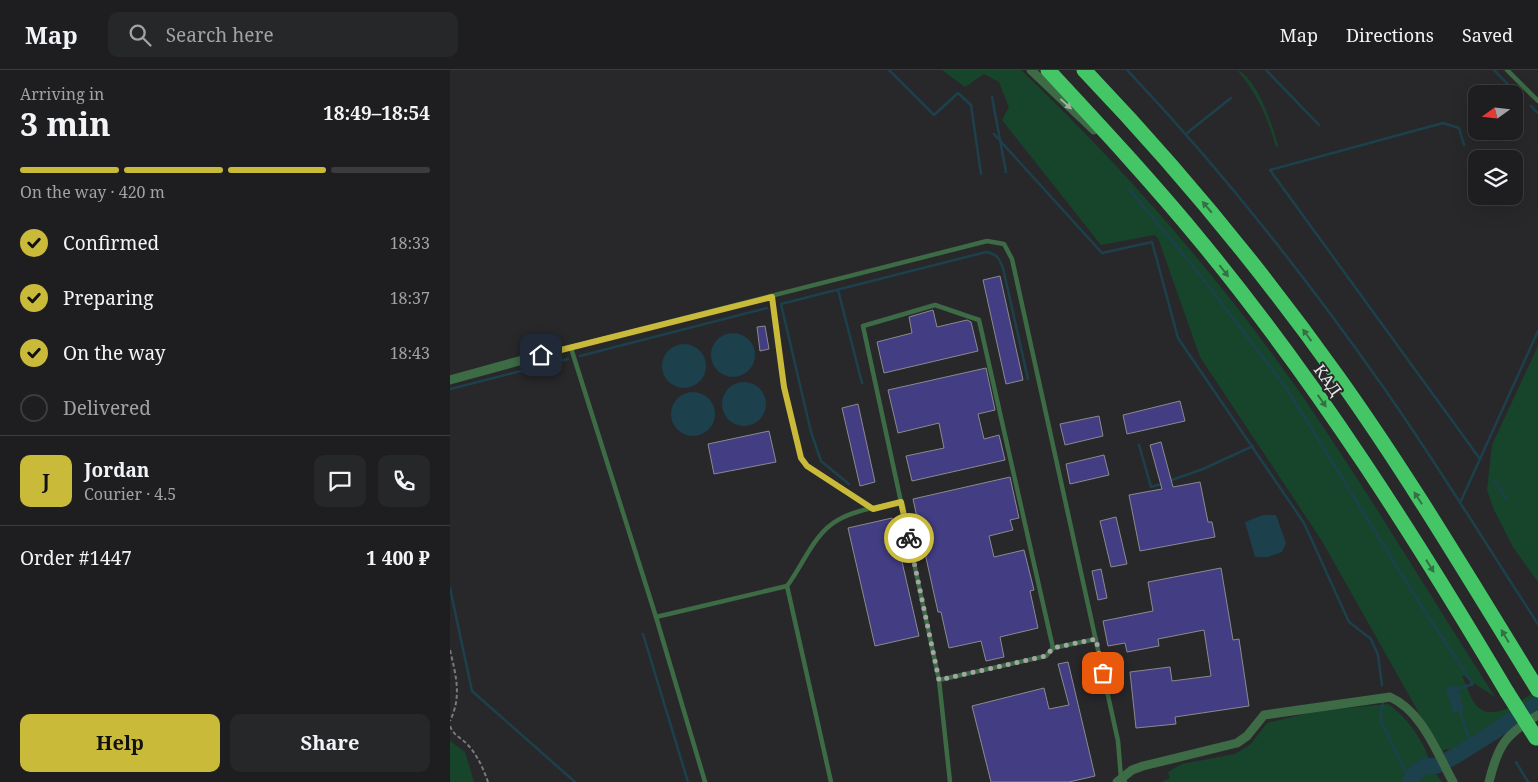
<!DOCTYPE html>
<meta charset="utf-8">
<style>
body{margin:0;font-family:"Noto Serif",serif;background:#262729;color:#f1f3f6;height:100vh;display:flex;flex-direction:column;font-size:19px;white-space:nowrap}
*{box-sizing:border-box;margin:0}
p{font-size:16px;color:#a1a2a5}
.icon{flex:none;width:28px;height:28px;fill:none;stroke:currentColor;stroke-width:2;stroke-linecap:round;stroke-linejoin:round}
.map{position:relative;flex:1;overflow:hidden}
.side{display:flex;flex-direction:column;background:#1e1e20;width:450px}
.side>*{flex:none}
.needle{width:32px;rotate:255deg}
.tools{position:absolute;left:1018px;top:15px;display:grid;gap:10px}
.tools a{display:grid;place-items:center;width:55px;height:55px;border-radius:10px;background:#1e1e20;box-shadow:0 5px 20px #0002,0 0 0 1px #3c3c3e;font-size:25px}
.pin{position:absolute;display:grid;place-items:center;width:42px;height:42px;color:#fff;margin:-21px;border-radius:10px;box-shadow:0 2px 8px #0006}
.courier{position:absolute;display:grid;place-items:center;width:50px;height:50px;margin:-25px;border:4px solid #c9ba3a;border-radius:50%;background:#fff;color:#222;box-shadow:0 1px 6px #0007}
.headline em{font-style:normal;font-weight:700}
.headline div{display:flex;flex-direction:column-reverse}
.headline{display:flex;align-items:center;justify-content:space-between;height:85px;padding:0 20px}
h1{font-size:32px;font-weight:700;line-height:38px}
.bar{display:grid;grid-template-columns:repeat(4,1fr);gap:8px 5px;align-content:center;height:60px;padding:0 20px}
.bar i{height:6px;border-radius:4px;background:#3c3c3e}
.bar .current{background:#c9ba3a}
.bar p{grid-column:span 4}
.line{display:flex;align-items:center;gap:12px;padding:0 20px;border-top:1px solid #3c3c3e}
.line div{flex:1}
.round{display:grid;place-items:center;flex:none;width:52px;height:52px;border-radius:10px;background:#262729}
ol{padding:0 20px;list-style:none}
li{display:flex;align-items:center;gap:15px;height:55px}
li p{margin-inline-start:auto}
li .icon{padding:5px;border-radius:50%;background:#c9ba3a;color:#111;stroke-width:4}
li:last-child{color:#a1a2a5}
li i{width:28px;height:28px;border:2px solid #3c3c3e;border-radius:50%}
.action{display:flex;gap:10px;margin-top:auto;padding:10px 20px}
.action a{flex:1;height:58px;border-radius:10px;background:#c9ba3a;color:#111;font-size:20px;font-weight:700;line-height:58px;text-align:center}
.action a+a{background:#262729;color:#f1f3f6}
header{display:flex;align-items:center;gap:30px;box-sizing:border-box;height:70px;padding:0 25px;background:#1e1e20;border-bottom:1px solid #3c3c3e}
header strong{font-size:24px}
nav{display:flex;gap:28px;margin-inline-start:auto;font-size:18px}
.search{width:350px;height:45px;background:#262729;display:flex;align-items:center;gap:12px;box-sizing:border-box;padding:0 18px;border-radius:10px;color:#a1a2a5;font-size:19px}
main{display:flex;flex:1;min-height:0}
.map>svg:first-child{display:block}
.green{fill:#17452c}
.water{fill:#1c404c}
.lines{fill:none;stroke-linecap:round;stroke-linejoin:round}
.stream{stroke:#1c404c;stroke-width:2.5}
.river{stroke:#1c404c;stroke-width:16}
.building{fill:#433d84;stroke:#8a8a8d}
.path{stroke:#7a7a7c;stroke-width:2;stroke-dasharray:4 2.5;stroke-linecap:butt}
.service{stroke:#3d6b45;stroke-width:4.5}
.minor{stroke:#3d6b45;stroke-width:9}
.motorway{stroke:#44c666;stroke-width:15}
.motorway-bridge{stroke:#44c666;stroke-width:15}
.oneway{fill:#9bb09f}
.oneway2{fill:#356f46}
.done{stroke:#a5a5a6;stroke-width:5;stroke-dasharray:0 9}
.route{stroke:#c9ba3a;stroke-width:6}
.labels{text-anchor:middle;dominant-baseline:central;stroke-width:4;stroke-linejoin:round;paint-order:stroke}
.street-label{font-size:16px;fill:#e8e8e9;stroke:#28282b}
</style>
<header>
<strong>Map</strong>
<div class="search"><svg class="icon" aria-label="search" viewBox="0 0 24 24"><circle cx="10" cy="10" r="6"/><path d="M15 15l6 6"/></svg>Search here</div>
<nav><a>Map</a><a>Directions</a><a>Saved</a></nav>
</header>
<main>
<section class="side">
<div class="headline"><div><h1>3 min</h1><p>Arriving in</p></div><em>18:49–18:54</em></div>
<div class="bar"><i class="current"></i><i class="current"></i><i class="current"></i><i></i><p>On the way · 420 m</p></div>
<ol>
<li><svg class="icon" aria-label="check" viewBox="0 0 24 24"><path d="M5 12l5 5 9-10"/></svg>Confirmed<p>18:33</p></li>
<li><svg class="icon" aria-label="check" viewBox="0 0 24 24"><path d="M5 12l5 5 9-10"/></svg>Preparing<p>18:37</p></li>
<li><svg class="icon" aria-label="check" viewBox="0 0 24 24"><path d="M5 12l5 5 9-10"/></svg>On the way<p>18:43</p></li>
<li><i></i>Delivered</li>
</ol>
<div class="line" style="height:90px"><b class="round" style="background:#c9ba3a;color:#111">J</b><div><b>Jordan</b><p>Courier · 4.5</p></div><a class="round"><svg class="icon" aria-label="chat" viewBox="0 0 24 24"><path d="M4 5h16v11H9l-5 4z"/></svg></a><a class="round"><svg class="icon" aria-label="phone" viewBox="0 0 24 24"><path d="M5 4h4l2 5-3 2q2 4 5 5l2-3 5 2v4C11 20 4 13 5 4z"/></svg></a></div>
<div class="line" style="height:65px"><div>Order #1447</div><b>1 400 ₽</b></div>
<div class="action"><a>Help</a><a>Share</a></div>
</section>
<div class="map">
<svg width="1088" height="712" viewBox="0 0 1088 712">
<rect width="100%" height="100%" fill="#28282b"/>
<!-- green -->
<g class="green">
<path d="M492,0h79c104,99 200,209 282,327 67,98 128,200 192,300l-33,-22c3,8 8,21 13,29 17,21 46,-4 63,-14v10l-85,51 -7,-2 -5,3 -119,-211 -122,-184 -42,-119 -4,-3 -53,10 -99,-125 7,-13 -10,-25 -15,-8 -19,13z"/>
<path d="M787,0c20,8 36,56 41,76l-2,1c-8,-29 -19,-54 -39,-77z"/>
<polygon points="1088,276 1088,512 1063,477 1044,440 1037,420 1042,375"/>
<path d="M938,634c15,10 28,27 36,43 6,13 8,26 19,35h-282l9,-4 -2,-6 14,-8 53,-10 16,-10 16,-21 50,-12z"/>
<polygon points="0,671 15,682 24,712 0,712"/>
</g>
<!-- water -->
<g class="water">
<circle cx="283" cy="285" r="22"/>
<circle cx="234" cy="296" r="22"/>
<circle cx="294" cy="334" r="22"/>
<circle cx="243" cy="344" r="22"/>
<polygon points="813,445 826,445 836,473 832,482 818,487 805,487 795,452"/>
<polygon points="1007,615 1014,640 1003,643 996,618"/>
</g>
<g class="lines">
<!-- stream -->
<g class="stream">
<polyline points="439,0 484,45 508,23 521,35 531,104"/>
<path d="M677,0c92,97 175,202 252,311 56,79 106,162 159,243"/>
<polyline points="816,0 869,55"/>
<polyline points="1044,0 1069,26"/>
<polyline points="542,27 556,102"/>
<polyline points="1081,36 1088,43"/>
<polyline points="737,63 781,28"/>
<polyline points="544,64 652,183 702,172 728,268 854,453 899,552 921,569 928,585 932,615"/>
<polyline points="1014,75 1009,58 993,53 820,100 1030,389"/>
<polyline points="679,119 747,201 837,319 970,534 1023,614 1008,619 1008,622"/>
<polyline points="388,220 412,313"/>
<polyline points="130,286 317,238"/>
<polyline points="0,319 118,289"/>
<polyline points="689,375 701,417 714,413"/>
<polyline points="719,411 753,399 803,376"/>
<polyline points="1045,411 1057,430"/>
<path d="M399,414l-28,-23 -10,-29 -30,-128 205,-52c11,2 13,6 17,16l25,111"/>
<polyline points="1010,433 1088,261"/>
<polyline points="0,518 22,621 125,712"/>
<polyline points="193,564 238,712"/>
<polyline points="933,632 930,649 960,711"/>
<polyline points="1009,638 1021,674"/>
<polyline points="1066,692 1078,712"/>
</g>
<!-- river -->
<polyline class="river" points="960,712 966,702 975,696 986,696 1007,685 1088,634"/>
</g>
<!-- building -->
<g class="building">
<polygon points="550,206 573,310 556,314 533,210"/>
<polygon points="483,240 487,257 517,250 521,252 528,281 434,303 427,272 462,263 459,247"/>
<polygon points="315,256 319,279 310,281 307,257"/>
<polygon points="536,298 545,340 528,344 534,369 549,365 555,390 462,411 456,386 494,378 489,353 448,363 438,320"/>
<polygon points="730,331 735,351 677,364 673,345"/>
<polygon points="408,334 425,412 410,416 392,338"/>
<polygon points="649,346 653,366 615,375 610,354"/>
<polygon points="319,361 326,392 264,404 258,374"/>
<polygon points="711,372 723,417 750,412 758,452 762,452 765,467 690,481 679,425 712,419 700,375"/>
<polygon points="654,385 659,405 620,414 616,394"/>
<polygon points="560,407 569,448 560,450 563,460 539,466 544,487 574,480 584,520 580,521 588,558 550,567 554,587 536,591 531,571 499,578 491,542 488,542 463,429"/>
<polygon points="666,447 677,494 661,497 650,451"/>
<polygon points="442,448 469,566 425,576 398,458"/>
<polygon points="771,498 783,570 789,569 799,636 725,647 726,654 686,658 680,602 720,597 722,611 761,606 754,560 708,569 709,576 677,582 675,573 658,576 653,551 703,541 698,512"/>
<polygon points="651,499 657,528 648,530 642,501"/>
<polygon points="618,592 645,706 619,712 541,712 522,636 594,618 599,639 619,635 608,594"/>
</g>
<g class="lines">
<!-- path -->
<g class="path">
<path d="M0,580c6,26 12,46 0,71"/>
<path d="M0,656c4,10 10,11 16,17 11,11 17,25 22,39"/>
</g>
<!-- service -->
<g class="service">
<polyline points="1057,0 1088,31"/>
<polyline points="322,227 334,317 351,388 357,396 423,439"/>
<polyline points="121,278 206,547 255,712"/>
<polyline points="109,280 537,171 554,174 562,189 668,671 671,708 675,712"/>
<polyline points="451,432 413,256 485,235 529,250 603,578"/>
<polyline points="206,547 337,516"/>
<polyline points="489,610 500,712"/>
<path d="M381,712l-44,-196c16,-21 27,-53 51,-66 19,-11 43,-13 63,-18l38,178 107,-24 7,-8 43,-9"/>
</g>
<!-- minor -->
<g class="minor">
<polyline points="581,0 644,60"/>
<polyline points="0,310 109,280"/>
<path d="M667,712l15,-12 11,-4 94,-23 10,-7 17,-21 126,-18c32,14 47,56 63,85"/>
<path d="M1039,712c9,-37 16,-47 49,-67"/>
</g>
<!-- motorway -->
<g class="motorway">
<path d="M598,0c53,57 106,114 155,174 115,140 212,293 304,448"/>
<path d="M634,0c92,96 177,199 254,307 72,101 135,208 200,313"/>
</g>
<!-- motorway-bridge -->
<polyline class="motorway-bridge" points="1057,622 1086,668"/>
</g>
<!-- one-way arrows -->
<defs><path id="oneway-solid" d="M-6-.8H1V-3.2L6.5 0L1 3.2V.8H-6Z" transform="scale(1.25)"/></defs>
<use class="oneway" href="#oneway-solid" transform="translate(616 34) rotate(42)"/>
<g class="oneway2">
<use href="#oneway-solid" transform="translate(757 137) rotate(-130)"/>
<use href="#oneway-solid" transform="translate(774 201) rotate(52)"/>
<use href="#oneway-solid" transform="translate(857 265) rotate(-126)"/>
<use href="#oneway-solid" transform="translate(872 331) rotate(55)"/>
<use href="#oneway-solid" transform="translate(968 428) rotate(-123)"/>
<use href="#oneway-solid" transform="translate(980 496) rotate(58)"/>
<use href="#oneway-solid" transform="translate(1055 566) rotate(-121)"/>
</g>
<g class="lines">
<!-- done -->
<polyline class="done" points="459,468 489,610 596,586 603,578 646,569 653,603"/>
<!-- route -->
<polyline class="route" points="91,285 322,227 334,317 351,388 357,396 423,439 451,432 459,468"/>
</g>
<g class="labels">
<!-- street labels -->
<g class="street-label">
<text transform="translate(878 310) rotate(54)">КАД</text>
</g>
</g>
</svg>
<div class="tools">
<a><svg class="needle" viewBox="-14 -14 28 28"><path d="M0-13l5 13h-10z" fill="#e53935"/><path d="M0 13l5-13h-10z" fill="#a1a2a5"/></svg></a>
<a><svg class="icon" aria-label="layers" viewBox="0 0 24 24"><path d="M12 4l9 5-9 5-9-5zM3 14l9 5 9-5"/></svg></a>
</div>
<div class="pin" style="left:653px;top:603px;background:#ea580c"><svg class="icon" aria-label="bag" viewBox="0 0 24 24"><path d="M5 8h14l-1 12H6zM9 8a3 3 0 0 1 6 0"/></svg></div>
<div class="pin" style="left:91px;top:285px;background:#1f2937"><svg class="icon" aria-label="home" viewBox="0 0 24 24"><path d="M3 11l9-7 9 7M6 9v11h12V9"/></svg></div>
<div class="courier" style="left:459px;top:468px"><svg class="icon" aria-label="bike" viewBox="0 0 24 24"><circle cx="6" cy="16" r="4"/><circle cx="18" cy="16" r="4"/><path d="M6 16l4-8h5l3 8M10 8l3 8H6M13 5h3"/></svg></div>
</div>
</main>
